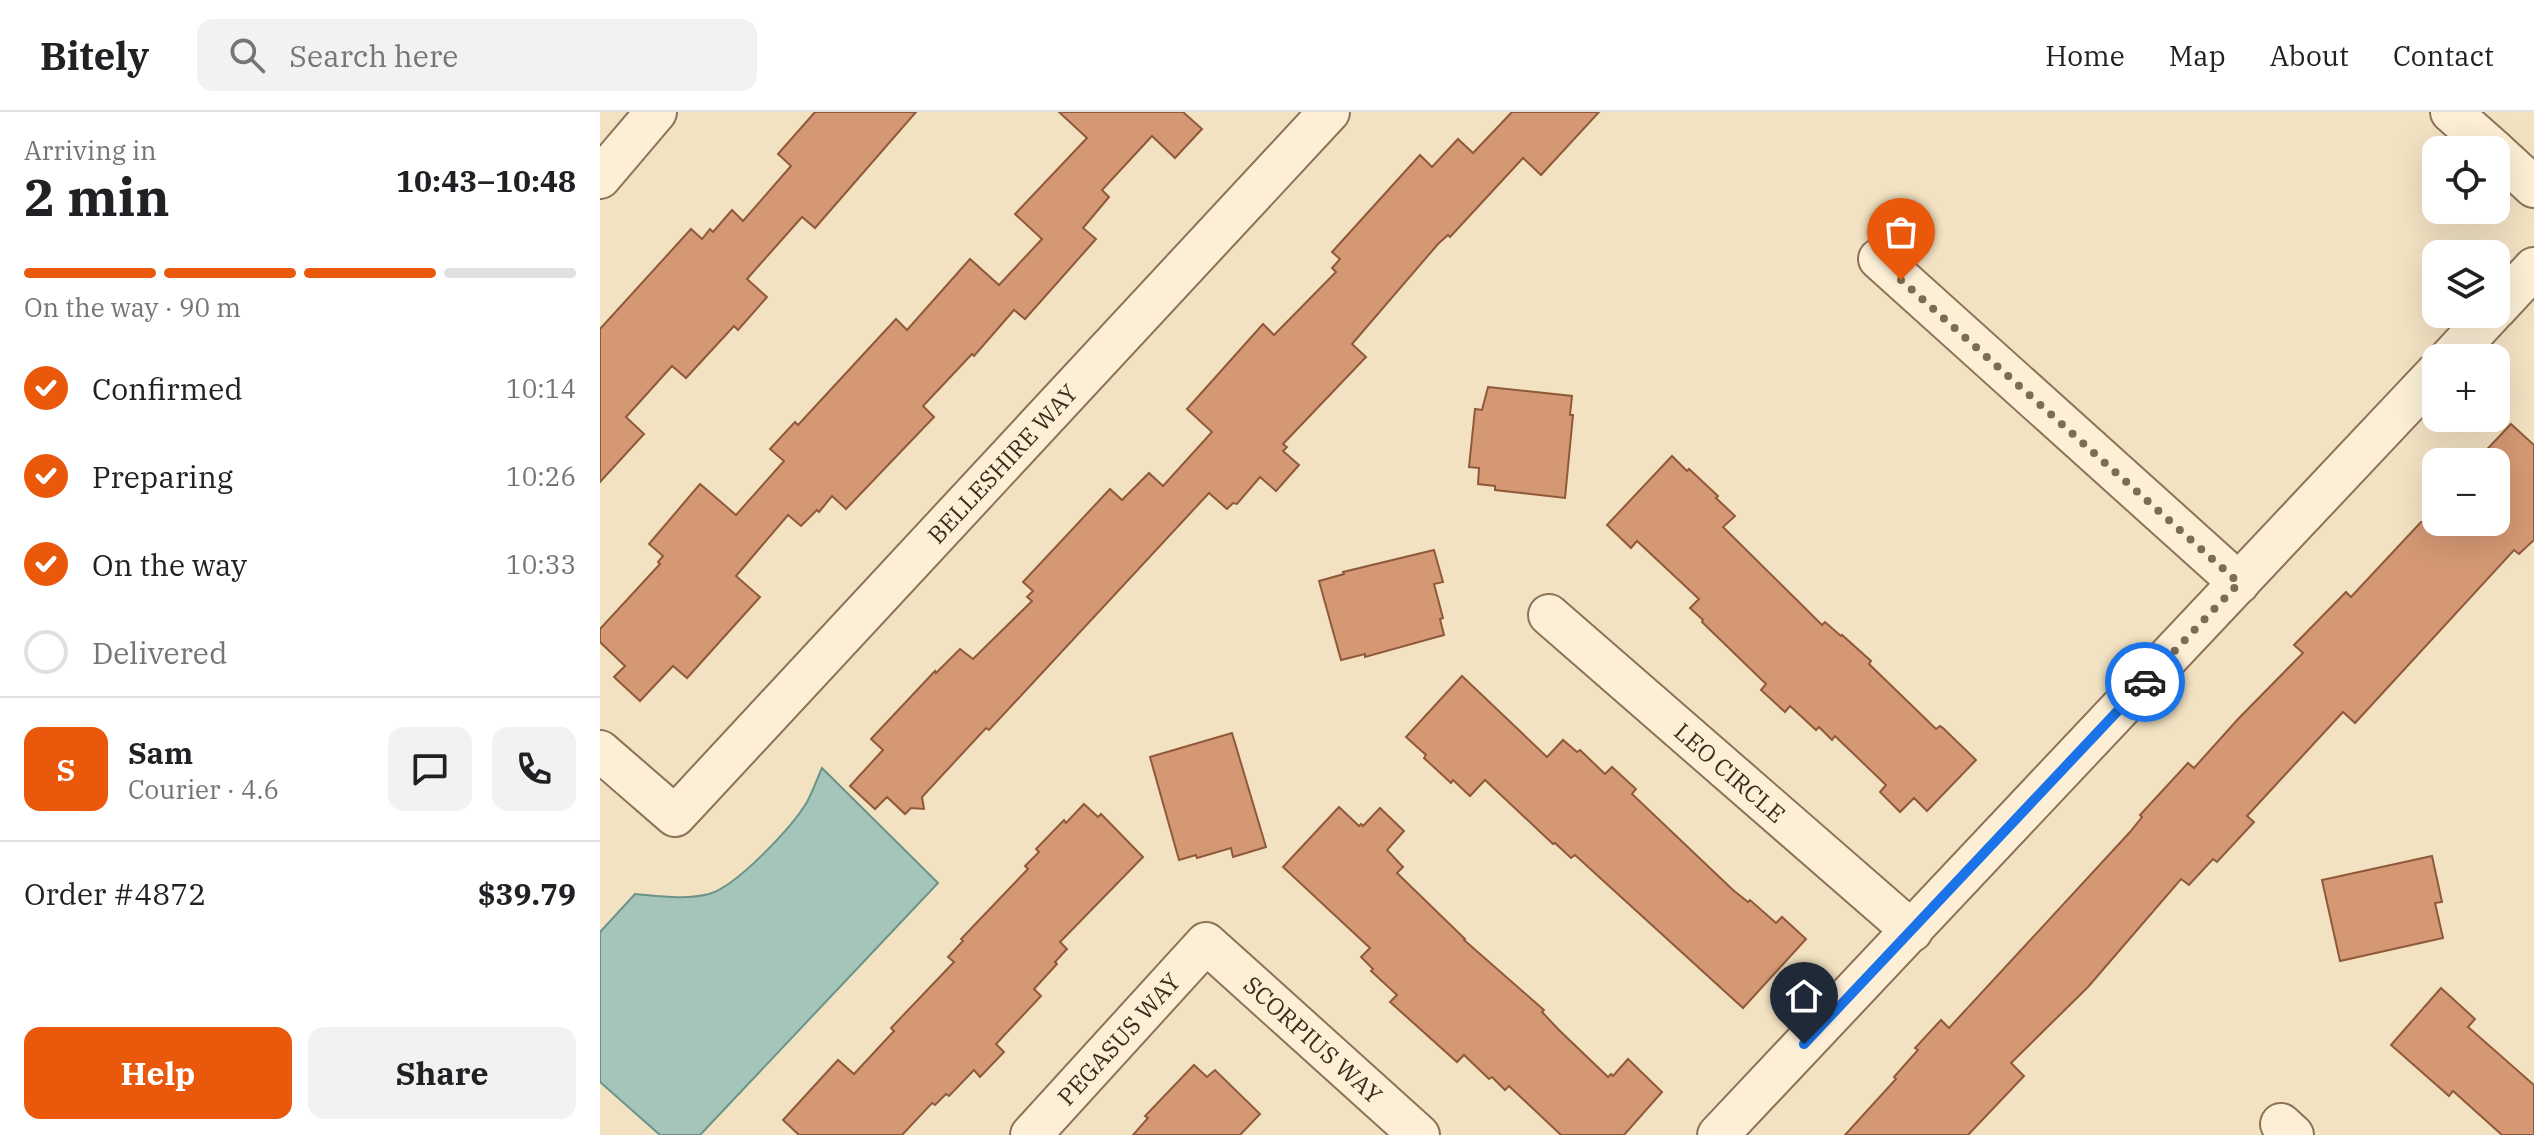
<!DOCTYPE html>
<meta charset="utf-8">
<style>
body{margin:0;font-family:"IBM Plex Serif",serif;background:#f2f2f2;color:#202124;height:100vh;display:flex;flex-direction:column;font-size:30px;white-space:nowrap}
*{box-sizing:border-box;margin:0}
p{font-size:26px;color:#757577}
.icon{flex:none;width:44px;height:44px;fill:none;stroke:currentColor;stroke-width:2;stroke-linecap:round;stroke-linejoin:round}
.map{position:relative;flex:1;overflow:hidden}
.side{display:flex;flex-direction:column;background:#fff;width:600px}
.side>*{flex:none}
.controls{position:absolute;left:1822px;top:24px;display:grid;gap:16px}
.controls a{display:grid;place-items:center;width:88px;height:88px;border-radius:16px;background:#fff;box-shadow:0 8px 32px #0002;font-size:40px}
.pin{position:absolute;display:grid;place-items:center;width:68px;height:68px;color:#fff;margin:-82px -34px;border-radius:50% 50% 50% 0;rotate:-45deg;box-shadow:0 0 8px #0007}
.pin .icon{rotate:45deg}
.courier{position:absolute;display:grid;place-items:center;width:80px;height:80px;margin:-40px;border:6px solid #1a73e8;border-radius:50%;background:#fff;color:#222;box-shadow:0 2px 10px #0007}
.overview em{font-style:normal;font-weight:800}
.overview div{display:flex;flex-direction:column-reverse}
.overview{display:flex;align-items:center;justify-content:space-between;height:136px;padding:0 24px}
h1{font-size:52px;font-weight:800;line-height:60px}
.bar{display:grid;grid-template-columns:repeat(4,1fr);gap:12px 8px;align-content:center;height:96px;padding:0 24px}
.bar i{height:10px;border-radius:6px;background:#e0e0e0}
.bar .selected{background:#ea580c}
.bar p{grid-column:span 4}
.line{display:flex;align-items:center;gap:20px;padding:0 24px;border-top:2px solid #e0e0e0}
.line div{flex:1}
.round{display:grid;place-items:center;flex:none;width:84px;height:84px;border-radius:16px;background:#f2f2f2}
ol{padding:0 24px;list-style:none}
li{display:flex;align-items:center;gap:24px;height:88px}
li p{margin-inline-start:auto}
li .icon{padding:8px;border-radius:50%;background:#ea580c;color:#fff;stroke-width:4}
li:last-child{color:#757577}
li i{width:44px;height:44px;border:4px solid #e0e0e0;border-radius:50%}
.primary-button{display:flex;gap:16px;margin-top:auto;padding:16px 24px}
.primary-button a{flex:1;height:92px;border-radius:16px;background:#ea580c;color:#fff;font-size:32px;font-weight:800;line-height:92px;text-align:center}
.primary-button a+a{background:#f2f2f2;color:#202124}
header{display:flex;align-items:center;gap:48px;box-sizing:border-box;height:112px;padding:0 40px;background:#fff;border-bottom:2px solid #e0e0e0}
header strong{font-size:38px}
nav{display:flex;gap:44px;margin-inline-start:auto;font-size:28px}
.search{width:560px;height:72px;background:#f2f2f2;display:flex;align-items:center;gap:20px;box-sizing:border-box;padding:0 28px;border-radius:16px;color:#757577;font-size:30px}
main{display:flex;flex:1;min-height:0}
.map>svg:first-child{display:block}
.water{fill:#a5c4ba;stroke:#6a9488;stroke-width:2}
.building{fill:#d49874;stroke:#8f593a;stroke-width:2}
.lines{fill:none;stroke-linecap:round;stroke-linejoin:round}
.minor-casing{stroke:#8e7257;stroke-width:44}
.minor{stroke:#fcefd6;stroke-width:40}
.done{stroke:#7c6b57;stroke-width:8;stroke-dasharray:0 14.4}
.route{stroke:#1a73e8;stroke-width:10}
.labels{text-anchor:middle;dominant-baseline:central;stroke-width:6;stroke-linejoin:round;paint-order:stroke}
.street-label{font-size:24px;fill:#3c2b1d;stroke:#f9ecd2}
</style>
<header>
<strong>Bitely</strong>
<div class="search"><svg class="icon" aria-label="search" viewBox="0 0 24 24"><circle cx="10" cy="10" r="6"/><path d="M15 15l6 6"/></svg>Search here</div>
<nav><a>Home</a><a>Map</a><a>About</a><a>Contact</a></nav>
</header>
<main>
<section class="side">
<div class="overview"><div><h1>2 min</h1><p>Arriving in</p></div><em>10:43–10:48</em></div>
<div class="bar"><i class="selected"></i><i class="selected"></i><i class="selected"></i><i></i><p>On the way · 90 m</p></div>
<ol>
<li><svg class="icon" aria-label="check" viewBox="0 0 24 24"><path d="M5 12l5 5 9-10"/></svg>Confirmed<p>10:14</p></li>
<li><svg class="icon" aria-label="check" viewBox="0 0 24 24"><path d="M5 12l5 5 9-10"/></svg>Preparing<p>10:26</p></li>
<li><svg class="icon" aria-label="check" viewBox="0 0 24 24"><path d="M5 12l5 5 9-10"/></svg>On the way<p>10:33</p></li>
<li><i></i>Delivered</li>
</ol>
<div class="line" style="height:144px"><b class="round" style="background:#ea580c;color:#fff">S</b><div><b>Sam</b><p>Courier · 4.6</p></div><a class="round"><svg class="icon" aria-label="chat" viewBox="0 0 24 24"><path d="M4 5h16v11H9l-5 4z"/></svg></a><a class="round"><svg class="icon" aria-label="phone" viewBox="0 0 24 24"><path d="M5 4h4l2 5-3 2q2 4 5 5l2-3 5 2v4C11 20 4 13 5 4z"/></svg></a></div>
<div class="line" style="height:104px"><div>Order #4872</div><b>$39.79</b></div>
<div class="primary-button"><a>Help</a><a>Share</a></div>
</section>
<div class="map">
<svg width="1934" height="1023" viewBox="0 0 1934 1023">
<rect width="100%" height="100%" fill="#f2e2c2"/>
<!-- water -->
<path class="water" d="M222,656l116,115 -238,252h-40l-60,-53v-150l35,-38c24,2 51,6 74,0 28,-8 83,-67 98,-92 6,-11 10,-23 15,-34z"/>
<!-- building -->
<g class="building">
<polygon points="215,0 316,0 215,116 202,105 147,167 167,185 138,218 134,214 86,266 72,254 26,305 44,322 0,370 0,217 91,117 102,127 110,117 113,120 132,98 143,109 191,54 178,42"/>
<polygon points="459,0 583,0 602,17 575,46 552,24 502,78 509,85 483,116 496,127 425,207 414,198 374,244 372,242 323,294 334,305 246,397 232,384 219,400 217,398 201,414 188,403 136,464 160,485 87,566 73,554 40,589 14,565 25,554 0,530 0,517 60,452 58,450 63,444 49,432 100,372 136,403 184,349 170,337 195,310 198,313 296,207 307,218 370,147 399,173 442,127 415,102 487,26"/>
<polygon points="912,0 999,0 941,63 923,46 850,125 848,123 838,132 752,232 766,245 683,332 687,335 683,339 699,353 676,379 660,365 637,392 633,391 627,397 609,381 389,618 386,616 322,685 324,697 311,696 305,702 287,685 275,697 250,674 283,638 271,627 335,559 336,561 360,537 373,547 432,489 427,485 433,479 423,470 510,377 522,388 549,361 563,374 612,320 587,297 663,212 674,223 736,160 732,156 740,147 732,140 820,43 832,55 858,27 873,41"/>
<polygon points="888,275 972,284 970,303 973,303 965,386 895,378 895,374 878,372 879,356 869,355 875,297 882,298"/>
<polygon points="1911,312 1934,333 1934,428 1919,442 1914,438 1755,611 1743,600 1647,704 1654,710 1617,750 1613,747 1589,773 1581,767 1488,875 1411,951 1424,964 1368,1023 1245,1023 1296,967 1294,965 1318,938 1315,936 1341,908 1349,916 1530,720 1542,705 1540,703 1588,651 1594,656 1639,606 1703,541 1694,533 1746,480 1751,485 1821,410 1896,410 1896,350 1875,350"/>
<polygon points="1072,344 1087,359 1089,357 1118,384 1116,386 1135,404 1123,415 1222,513 1225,510 1241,524 1242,523 1271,549 1269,552 1336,617 1340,614 1343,616 1376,648 1327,699 1314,686 1300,700 1280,680 1286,673 1235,624 1232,628 1219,615 1216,618 1190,594 1185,600 1161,578 1166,572 1102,510 1103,508 1090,496 1099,487 1037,429 1031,436 1007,413"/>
<polygon points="834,438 843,470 834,472 843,506 840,507 844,523 765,545 765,542 741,548 719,469 744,462 743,460"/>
<polygon points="862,564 947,645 963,628 977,640 980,638 1005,662 1012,655 1036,677 1032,682 1133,778 1148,790 1150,788 1176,811 1182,805 1206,827 1143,896 975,743 971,746 955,731 953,732 885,668 870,684 853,668 851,671 824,646 826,643 806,625"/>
<polygon points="632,621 666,735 633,745 631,736 597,746 596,743 579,748 550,645"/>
<polygon points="484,692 498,705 501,702 543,745 460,830 467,837 455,850 457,852 434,877 441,884 396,932 404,940 380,965 374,958 349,984 346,982 335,993 332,991 302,1023 199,1023 183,1008 238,948 254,962 294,919 291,916 354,850 348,845 363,829 361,827 428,757 425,754 439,740 436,737 464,708 466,711"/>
<polygon points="739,695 759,714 761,712 763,714 780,696 804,719 787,738 803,755 797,761 865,827 864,828 944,898 942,900 959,918 1008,965 1011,962 1013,964 1028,947 1062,980 1024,1023 961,1023 909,974 905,978 892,965 889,967 864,943 857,950 790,890 797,883 771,859 773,857 761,845 770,836 683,755"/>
<polygon points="1832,744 1842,790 1835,791 1843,826 1740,849 1722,768"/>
<polygon points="1841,876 1875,907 1868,915 1934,973 1934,1023 1902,1023 1853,979 1849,984 1791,933"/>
<polygon points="594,953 607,965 615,958 660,1002 640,1023 533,1023 548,1006 545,1004"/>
</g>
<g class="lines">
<!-- minor casing -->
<g class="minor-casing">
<g id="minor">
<polyline points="1851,0 1894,38"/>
<polyline points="1896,40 1934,75"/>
<polyline points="0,66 56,0"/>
<polyline points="1279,147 1639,471"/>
<polyline points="1896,197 1934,156"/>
<polyline points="1850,246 1891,202"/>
<path id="s1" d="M949,503l363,316"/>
<path id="s2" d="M0,639l75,65 654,-704"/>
<polyline points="1681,1012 1693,1023"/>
<path id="s3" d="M431,1023l175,-192 213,192"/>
<polyline points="1118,1023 1836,261"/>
</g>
</g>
<!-- minor -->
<use href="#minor" class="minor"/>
</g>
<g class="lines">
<!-- done -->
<polyline class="done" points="1301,168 1639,471 1545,570"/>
<!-- route -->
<polyline class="route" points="1204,932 1545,570"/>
</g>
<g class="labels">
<!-- street labels -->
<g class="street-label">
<text stroke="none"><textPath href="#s2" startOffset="580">BELLESHIRE WAY</textPath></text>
<text stroke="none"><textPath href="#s1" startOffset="240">LEO CIRCLE</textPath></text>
<text stroke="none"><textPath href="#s3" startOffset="130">PEGASUS WAY</textPath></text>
<text stroke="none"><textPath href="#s3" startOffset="404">SCORPIUS WAY</textPath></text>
</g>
</g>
</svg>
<div class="controls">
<a><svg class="icon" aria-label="locate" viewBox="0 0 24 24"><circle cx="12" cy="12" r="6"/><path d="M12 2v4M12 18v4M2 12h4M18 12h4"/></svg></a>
<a><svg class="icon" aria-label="layers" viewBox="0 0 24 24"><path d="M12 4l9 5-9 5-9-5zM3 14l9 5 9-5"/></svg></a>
<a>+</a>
<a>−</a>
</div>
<div class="pin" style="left:1301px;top:168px;background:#ea580c"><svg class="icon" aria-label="bag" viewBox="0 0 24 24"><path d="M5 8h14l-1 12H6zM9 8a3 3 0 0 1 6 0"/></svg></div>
<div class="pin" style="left:1204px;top:932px;background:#1f2937"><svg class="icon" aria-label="home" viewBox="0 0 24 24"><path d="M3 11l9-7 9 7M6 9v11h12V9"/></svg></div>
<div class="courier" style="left:1545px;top:570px"><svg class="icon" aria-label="car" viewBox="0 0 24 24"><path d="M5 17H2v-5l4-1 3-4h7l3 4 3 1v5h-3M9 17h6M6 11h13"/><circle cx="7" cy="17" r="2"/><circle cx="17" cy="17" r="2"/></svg></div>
</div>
</main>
